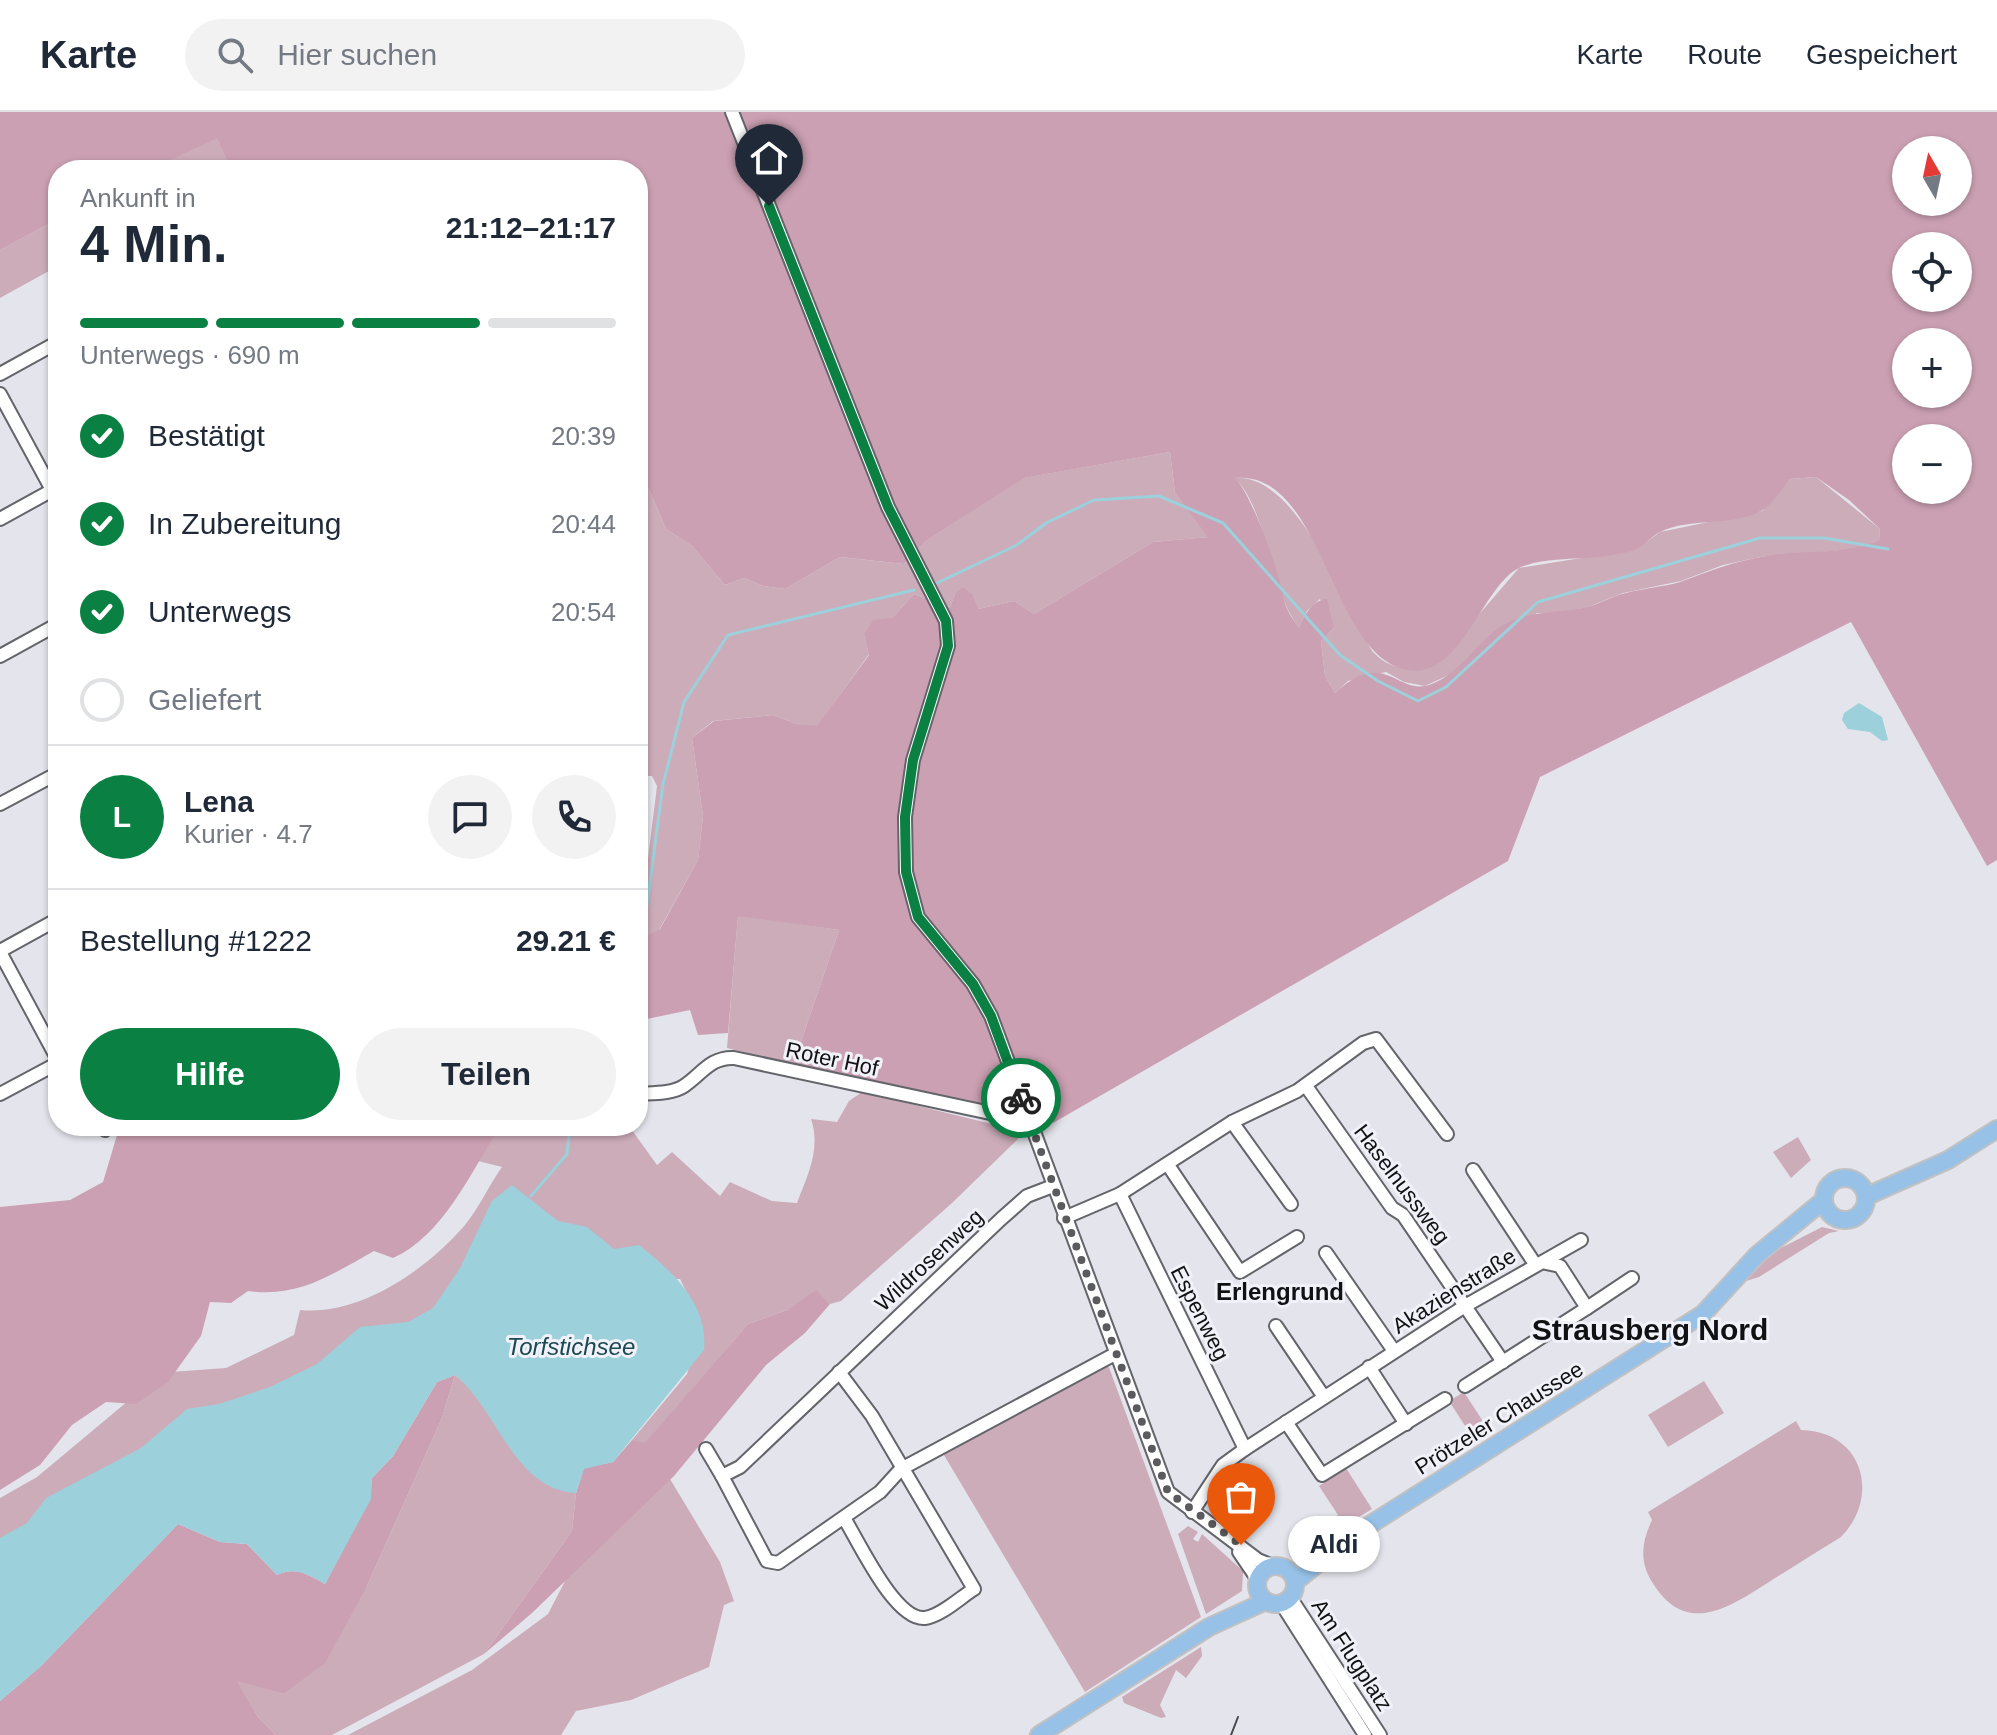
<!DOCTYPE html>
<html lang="de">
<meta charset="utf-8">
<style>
body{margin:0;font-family:Arial,sans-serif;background:#f2f2f3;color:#1f2937;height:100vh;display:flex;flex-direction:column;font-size:30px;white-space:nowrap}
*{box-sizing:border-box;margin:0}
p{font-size:26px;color:#747a83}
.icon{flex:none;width:44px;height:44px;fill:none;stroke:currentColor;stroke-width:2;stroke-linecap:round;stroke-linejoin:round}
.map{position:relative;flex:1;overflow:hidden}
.side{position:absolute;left:48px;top:48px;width:600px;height:976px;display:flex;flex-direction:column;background:#fff;border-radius:32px;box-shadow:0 2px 6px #0004}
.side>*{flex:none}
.needle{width:52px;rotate:351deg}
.buttons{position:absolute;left:1892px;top:24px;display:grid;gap:16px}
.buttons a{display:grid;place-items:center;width:80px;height:80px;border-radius:50%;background:#fff;box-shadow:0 2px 6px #0004;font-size:40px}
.pin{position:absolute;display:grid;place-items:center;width:68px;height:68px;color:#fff;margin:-82px -34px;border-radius:50% 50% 50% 0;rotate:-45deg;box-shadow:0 0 8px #0007}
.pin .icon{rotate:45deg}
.courier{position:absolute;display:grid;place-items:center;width:80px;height:80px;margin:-40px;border:6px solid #0b8043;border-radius:50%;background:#fff;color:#222;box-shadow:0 2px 10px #0007}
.bubble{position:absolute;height:56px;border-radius:28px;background:#fff;box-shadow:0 2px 6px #0004;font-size:26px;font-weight:700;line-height:56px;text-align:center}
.summary em{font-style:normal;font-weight:700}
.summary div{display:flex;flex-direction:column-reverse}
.summary{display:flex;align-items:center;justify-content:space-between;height:136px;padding:0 32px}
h1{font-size:52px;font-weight:700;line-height:60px}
.bar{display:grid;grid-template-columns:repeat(4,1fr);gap:12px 8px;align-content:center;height:96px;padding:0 32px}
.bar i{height:10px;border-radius:6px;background:#e0e1e3}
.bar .active{background:#0b8043}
.bar p{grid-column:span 4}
.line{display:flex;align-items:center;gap:20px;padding:0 32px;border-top:2px solid #e0e1e3}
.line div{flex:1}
.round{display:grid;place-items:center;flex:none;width:84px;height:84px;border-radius:42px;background:#f2f2f3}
ol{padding:0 32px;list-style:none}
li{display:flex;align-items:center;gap:24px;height:88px}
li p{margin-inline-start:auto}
li .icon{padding:8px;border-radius:50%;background:#0b8043;color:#fff;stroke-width:4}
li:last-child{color:#747a83}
li i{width:44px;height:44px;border:4px solid #e0e1e3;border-radius:50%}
.button{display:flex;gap:16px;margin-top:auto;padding:16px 32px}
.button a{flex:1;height:92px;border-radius:48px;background:#0b8043;color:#fff;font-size:32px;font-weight:700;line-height:92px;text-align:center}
.button a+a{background:#f2f2f3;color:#1f2937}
header{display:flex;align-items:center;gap:48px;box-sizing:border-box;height:112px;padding:0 40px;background:#fff;border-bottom:2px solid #e0e1e3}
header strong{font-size:38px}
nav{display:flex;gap:44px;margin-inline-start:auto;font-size:28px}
.search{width:560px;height:72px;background:#f2f2f3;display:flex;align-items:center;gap:20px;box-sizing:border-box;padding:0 28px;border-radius:44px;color:#747a83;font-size:30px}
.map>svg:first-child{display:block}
.green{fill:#ccacb9}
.forest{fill:#cba0b2;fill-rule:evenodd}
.water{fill:#9cd0db}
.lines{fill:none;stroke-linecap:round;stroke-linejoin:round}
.stream{stroke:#9cd0db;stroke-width:3}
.minor-casing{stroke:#64656b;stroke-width:16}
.major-casing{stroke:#c1c1c2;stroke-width:20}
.minor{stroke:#fff;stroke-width:12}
.major{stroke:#97c1e6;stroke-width:16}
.tram{stroke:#49494d;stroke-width:2}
.done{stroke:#5b5b5f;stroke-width:8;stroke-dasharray:0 14.4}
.route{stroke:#0b8043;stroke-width:10}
.labels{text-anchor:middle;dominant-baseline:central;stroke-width:6;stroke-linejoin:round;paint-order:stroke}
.street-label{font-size:22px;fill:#111113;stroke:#f1f2f9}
.neighbourhood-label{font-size:24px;font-weight:bold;fill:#111113;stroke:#f1f2f9}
.water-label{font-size:24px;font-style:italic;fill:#1b4952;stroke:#f1f2f9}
.district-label{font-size:30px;font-weight:bold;fill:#111113;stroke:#f1f2f9}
</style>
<header>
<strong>Karte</strong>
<div class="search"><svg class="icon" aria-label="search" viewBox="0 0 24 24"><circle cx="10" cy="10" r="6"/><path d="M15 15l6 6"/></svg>Hier suchen</div>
<nav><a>Karte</a><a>Route</a><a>Gespeichert</a></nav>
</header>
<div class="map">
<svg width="1997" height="1623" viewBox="0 0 1997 1623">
<rect width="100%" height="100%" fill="#e4e5ec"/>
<!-- green -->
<g class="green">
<polygon points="217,25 231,58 150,58"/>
<polygon points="58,107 58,154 0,186 0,138"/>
<polygon points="1170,340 1175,381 1209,425 1153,430 1034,502 1014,489 978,497 955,482 950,495 914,482 892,506 864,523 869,542 817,615 797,612 773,603 713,609 692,626 703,704 698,748 659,818 638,827 657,674 652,664 638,664 638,453 643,445 638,420 638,352 666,417 692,434 725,473 744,466 763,474 785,477 840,445 904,452 926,429 1023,366"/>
<path d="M1816,365l64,52 -1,11 -22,9 -97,8 -37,8 -42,16 -58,12 -33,13 -31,8 -22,-1 -86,61 -26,12 -21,-4 -18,-10 -38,9 -13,12 -10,-17 -4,-35 13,-13 -14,-29 -13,12 -8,16c-29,-34 -32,-121 -65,-149 58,-5 101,104 126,148 4,8 8,20 14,27 17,18 42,19 63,10l82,-95 118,-19 23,-17 102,-21 28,-32z"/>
<polygon points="738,803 839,818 793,953 727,936"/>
<path d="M862,980l158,39 -2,8 -66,64 -111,98 -11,3 -14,-13 -29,19 -39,14 -103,120 -13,-4 55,-66 14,-53 -21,-42 -195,4 -485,271v-56l37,-21 97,-81 36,-24 56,-4 68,-33 6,-25c61,6 127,-41 165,-85 14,-17 24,-40 37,-58l-24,-6 21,-35h130l28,39 15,-13 48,44 10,-14 42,19 25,2c11,-29 24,-54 14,-84l26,3 12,-21z"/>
<polygon points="1798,1025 1811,1048 1791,1066 1773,1040"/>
<polygon points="1822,1115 1839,1119 1829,1121 1759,1165 1743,1170 1775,1139"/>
<polygon points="1107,1250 1201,1505 1085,1580 941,1338"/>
<polygon points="455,1263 476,1280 493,1310 576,1381 572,1419 484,1542 332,1623 276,1623 258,1605 236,1568 283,1582 367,1474 442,1306"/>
<polygon points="1704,1269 1724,1301 1668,1335 1648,1303"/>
<polygon points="1464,1280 1484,1311 1469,1320 1449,1289"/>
<path d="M1796,1309l5,9c62,1 80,66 40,107 -23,14 -46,29 -69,43 -39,25 -84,58 -118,5 -15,-22 -13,-42 -2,-65l-4,-8z"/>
<polygon points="1346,1356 1372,1397 1307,1437 1305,1428 1338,1403 1319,1374"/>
<polygon points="675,1358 670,1367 720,1450 734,1489 724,1493 709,1555 631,1588 576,1599 561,1623 348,1623 472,1558 548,1502 577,1446"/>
<polygon points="1188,1414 1198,1420 1193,1427 1198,1430 1202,1422 1243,1459 1242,1479 1206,1502 1178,1422"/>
<polygon points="1201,1535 1202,1544 1186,1566 1176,1558 1160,1593 1166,1605 1161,1606 1124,1591 1122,1585"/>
</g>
<!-- forest -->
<g class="forest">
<path d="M0,0h1997v748l-10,6 -136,-244 -311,155 -32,84 -455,262 -260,-58 46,-135 -101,-14 -10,117 -30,2 -8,-25 -48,10 -4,6v-55l4,-7 -4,-2v-23l22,-10 38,-69 5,-44 -11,-78 22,-17 59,-6 24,9 20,2 52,-71 -5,-20 9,-15 19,-2 22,-24 36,13 5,-13 8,-7 9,7 6,15 36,-8 20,13 119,-72 55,-5 -33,-44 -5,-41 -146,26 -98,63 -22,23 -64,-7 -55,32 -22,-3 -19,-8 -19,7 -33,-39 -26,-17 -28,-65v-294h-407l-14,-32 -67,32h-92v49l-58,31zM1906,38h52v52h-52zM1906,134h52v52h-52zM1906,230h52v52h-52zM1906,326h52v52h-52zM1816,365l33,23 31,29 -1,11c-37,16 -73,9 -112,16 -33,5 -57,15 -87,26 -17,5 -36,6 -54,11 -14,3 -26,11 -40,14 -25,7 -53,3 -77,15 -31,15 -45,51 -80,63 -33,10 -44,-38 -94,8l-10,-17 -4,-35 13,-13 -7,-29c-15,1 -22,16 -28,28 -18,-21 -15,-34 -23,-58 -7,-24 -26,-75 -41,-91 85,-8 94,162 162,189 63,25 83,-83 124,-100 25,-10 58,-7 84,-11 10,-2 21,-3 30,-6 10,-4 16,-14 25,-18 31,-15 71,-5 101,-21 11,-6 21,-22 29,-32z"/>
<path d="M132,1014l367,2c-28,44 -56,108 -106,130l-19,-7c-43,24 -76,47 -126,40l-17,12 -21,-1 -9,34 -33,46 -32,22 -30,-2 -34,23 -32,40 -40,25v-283l70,-7 33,-18 14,-47z"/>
<polygon points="816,1178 830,1192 805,1221 766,1253 674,1364 532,1501 484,1542 572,1419 576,1381 584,1356 613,1350 632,1328 645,1331 748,1212 787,1198"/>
<path d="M455,1263l-13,43 -75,168 -42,77 -42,31 -46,-13 21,36 18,18h-276v-34l41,-35 137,-142 42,18 27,2 30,31c18,-9 32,0 48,9l45,-85 2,-21 21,-22 44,-74z"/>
</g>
<!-- water -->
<g class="water">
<polygon points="1859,591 1882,605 1888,628 1882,629 1870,620 1848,617 1842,608 1844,601"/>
<path d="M512,1073l46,36 29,6 27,22 25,-4c32,25 70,59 65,105l-91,112 -29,7 -8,24c-63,-4 -77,-82 -121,-118l-18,7 -44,74 -21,22 -1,21 -46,85c-16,-9 -30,-18 -48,-9l-30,-31 -27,-2 -42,-18 -137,142 -41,35v-163l27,-15 19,-25 95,-50 46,-39 32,-5 51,-17 47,-23 43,-37 48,-5 25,-14 27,-40 32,-67z"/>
</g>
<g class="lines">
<!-- stream -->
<g class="stream">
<polyline points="937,471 1017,433 1046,411 1094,388 1159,384 1223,411 1340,543 1378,569 1418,589 1446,575 1538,490 1760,426 1824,426 1888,437"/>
<polyline points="638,830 644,815 663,672 684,590 728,523 914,478"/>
<polyline points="531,1084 567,1042 570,1014"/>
</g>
<!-- minor casing -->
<g class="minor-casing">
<g id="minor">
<polyline points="732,0 888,395 946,509 948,534 913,648 905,705 906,760 918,805 973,872 991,904 1168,1380 1258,1448 1273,1454"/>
<polyline points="226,56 227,58"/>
<polyline points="0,262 58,230"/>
<polyline points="0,282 58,389"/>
<polyline points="0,407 58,375"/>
<polyline points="0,544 58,512"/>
<polyline points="0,692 58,661"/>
<polyline points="0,839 58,807"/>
<polyline points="0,840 58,948"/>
<polyline points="1306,974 1392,1096 1403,1103 1503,1250"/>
<polyline points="0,982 58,951"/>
<path d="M638,982c14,-1 34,0 46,-8 18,-12 26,-29 50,-28l284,61 9,-1"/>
<polyline points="1232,1010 1291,1092"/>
<polyline points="103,1014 105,1018"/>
<polyline points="1168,1053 1240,1160 1297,1125"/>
<polyline points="1473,1058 1535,1152"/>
<polyline points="1053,1074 1027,1084 1001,1107 740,1355 722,1364 767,1449 778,1451 880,1380 901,1357 1115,1242"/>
<polyline points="1120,1082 1245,1337"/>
<polyline points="1064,1106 1120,1082 1232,1010 1297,979 1363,931 1376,927 1447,1022"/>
<polyline points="1326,1141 1394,1239"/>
<polyline points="1587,1196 1632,1166"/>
<polyline points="1276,1214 1324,1285"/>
<polyline points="1369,1255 1406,1312"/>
<path d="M839,1260l33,44 102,173c-13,8 -33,27 -49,29 -30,3 -66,-76 -81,-100"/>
<polyline points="1465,1274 1587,1196 1560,1154 1546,1151"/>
<polyline points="1286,1310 1322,1363 1445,1287"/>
<polyline points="706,1337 722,1364"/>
<polyline points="1192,1400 1223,1353 1245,1337 1465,1194 1581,1128"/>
<polyline points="1239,1440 1258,1468"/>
<polyline points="1290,1485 1380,1623"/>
<polyline points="1281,1491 1365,1623"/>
</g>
</g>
<!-- major casing -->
<g class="major-casing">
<g id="major">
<circle cx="1845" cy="1087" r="21"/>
<polyline points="1867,1084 1948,1048 1997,1017"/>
<circle cx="1276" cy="1473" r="19"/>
<polyline points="1295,1470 1349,1426 1703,1202 1757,1143 1824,1088"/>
<polyline points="1039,1623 1209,1515 1266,1489"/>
</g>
</g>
<!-- minor -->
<use href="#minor" class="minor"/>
<!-- major -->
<use href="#major" class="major"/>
<!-- tram -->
<polyline class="tram" points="1231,1623 1238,1605"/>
</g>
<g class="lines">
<!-- done -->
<polyline class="done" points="1021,986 1168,1380 1241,1433"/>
<!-- route -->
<polyline class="route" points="769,94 888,395 946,509 948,534 913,648 905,705 906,760 918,805 973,872 991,904 1021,986"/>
</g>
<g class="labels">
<!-- street labels -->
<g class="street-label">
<text transform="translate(832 947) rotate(12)">Roter Hof</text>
<text transform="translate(1402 1072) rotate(53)">Haselnussweg</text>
<text transform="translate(929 1148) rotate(-43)">Wildrosenweg</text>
<text transform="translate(1454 1179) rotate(-32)">Akazienstraße</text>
<text transform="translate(1200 1201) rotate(63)">Espenweg</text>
<text transform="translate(1499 1306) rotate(-32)">Prötzeler Chaussee</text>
<text transform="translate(1352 1543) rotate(57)">Am Flugplatz</text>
</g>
<!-- neighbourhood labels -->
<g class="neighbourhood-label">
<text x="1280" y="1179">Erlengrund</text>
</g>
<!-- water labels -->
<g class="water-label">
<text x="571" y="1234">Torfstichsee</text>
</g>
<!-- district labels -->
<g class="district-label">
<text x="1650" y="1217">Strausberg Nord</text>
</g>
</g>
</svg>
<div class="buttons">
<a><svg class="needle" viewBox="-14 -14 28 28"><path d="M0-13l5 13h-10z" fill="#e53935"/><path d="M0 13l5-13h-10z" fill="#747a83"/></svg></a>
<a><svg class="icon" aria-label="locate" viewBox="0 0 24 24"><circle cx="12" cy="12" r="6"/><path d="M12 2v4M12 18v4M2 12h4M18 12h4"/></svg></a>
<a>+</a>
<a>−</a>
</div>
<div class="pin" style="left:1241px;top:1433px;background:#ea580c"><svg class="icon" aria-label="bag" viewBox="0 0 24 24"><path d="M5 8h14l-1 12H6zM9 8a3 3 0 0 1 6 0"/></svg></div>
<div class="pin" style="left:769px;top:94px;background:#1f2937"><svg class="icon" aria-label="home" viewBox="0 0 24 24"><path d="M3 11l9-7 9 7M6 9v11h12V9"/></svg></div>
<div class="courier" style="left:1021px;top:986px"><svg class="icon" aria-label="bike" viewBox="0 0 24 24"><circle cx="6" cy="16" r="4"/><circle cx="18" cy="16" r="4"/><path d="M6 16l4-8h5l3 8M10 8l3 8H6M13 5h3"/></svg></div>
<div class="bubble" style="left:1288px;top:1404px;width:92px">Aldi</div>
<section class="side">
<div class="summary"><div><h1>4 Min.</h1><p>Ankunft in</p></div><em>21:12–21:17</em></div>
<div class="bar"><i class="active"></i><i class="active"></i><i class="active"></i><i></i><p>Unterwegs · 690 m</p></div>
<ol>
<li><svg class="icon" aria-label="check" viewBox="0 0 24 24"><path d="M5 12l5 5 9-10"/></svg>Bestätigt<p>20:39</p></li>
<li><svg class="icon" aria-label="check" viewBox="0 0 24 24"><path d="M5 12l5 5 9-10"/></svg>In Zubereitung<p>20:44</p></li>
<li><svg class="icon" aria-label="check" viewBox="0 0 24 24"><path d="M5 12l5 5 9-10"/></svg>Unterwegs<p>20:54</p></li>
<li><i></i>Geliefert</li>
</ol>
<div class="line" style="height:144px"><b class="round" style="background:#0b8043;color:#fff">L</b><div><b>Lena</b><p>Kurier · 4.7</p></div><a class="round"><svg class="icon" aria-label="chat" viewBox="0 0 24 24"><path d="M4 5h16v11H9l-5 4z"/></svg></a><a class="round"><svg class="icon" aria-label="phone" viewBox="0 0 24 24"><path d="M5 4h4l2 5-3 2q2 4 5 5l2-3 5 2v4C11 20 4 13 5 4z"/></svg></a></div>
<div class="line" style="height:104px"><div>Bestellung #1222</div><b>29.21 €</b></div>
<div class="button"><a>Hilfe</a><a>Teilen</a></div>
</section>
</div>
